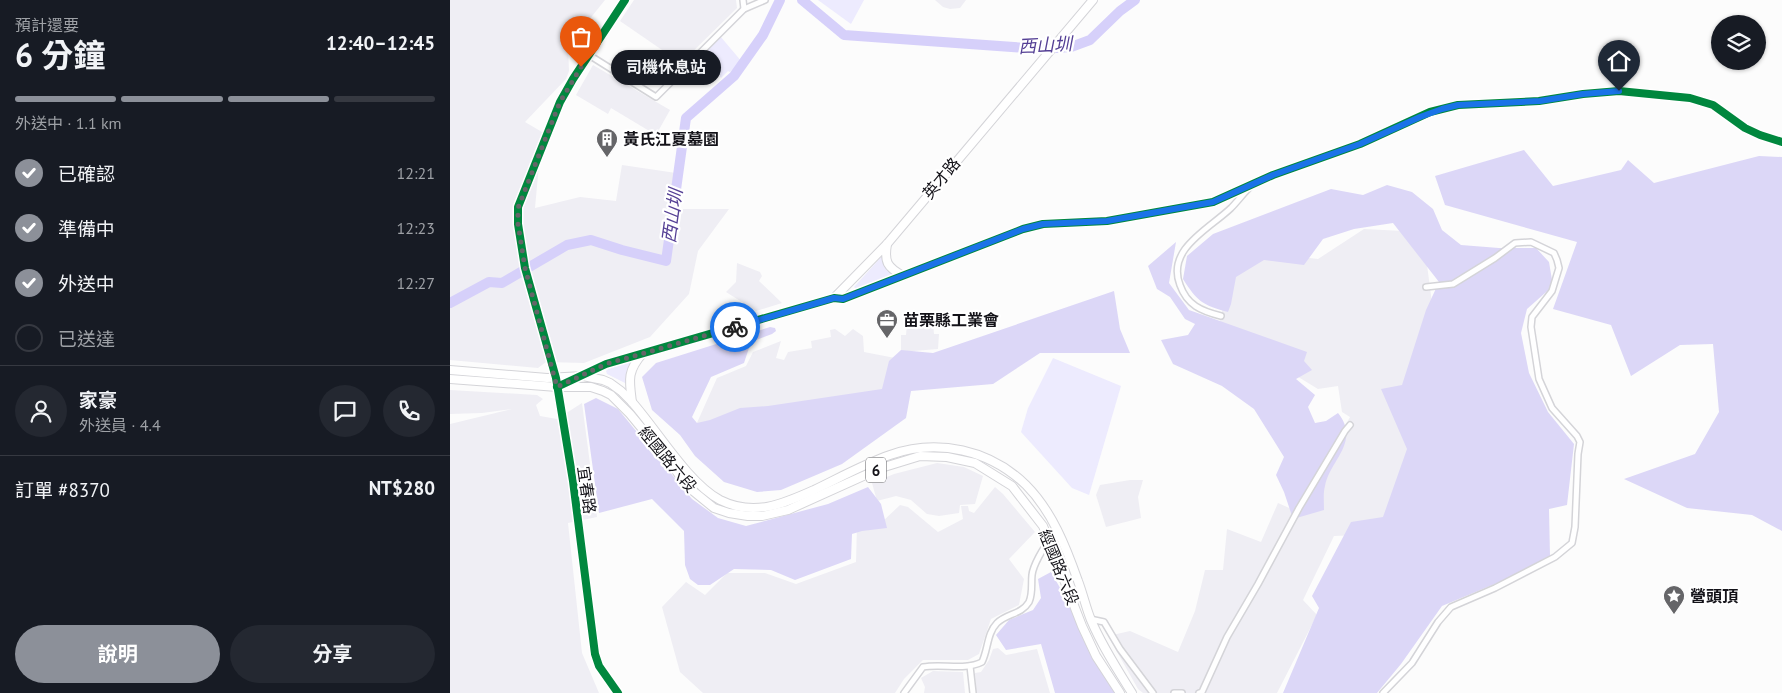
<!DOCTYPE html>
<html lang="zh-TW">
<meta charset="utf-8">
<style>
body{margin:0;font-family:"PT Sans","Noto Sans TC",sans-serif;background:#242831;color:#f1f3f6;height:100vh;display:flex;flex-direction:column;font-size:19px;white-space:nowrap}
*{box-sizing:border-box;margin:0}
p{font-size:16px;color:#9ea1a6}
.icon{flex:none;width:28px;height:28px;fill:none;stroke:currentColor;stroke-width:2;stroke-linecap:round;stroke-linejoin:round}
.map{position:relative;flex:1;overflow:hidden}
.details{display:flex;flex-direction:column;background:#171b24;width:450px}
.details>*{flex:none}
.controls{position:absolute;left:1261px;top:15px;display:grid;gap:10px}
.controls a{display:grid;place-items:center;width:55px;height:55px;border-radius:50%;background:#171b24;box-shadow:0 1px 4px #0004;font-size:25px}
.pin{position:absolute;display:grid;place-items:center;width:42px;height:42px;color:#fff;margin:-51px -21px;border-radius:50% 50% 50% 0;rotate:-45deg;box-shadow:0 0 5px #0007}
.pin .icon{rotate:45deg}
.courier{position:absolute;display:grid;place-items:center;width:50px;height:50px;margin:-25px;border:4px solid #1a73e8;border-radius:50%;background:#fff;color:#222;box-shadow:0 1px 6px #0007}
.bubble{position:absolute;height:35px;border-radius:18px;background:#171b24;box-shadow:0 1px 4px #0004;font-size:16px;font-weight:700;line-height:35px;text-align:center}
.overview em{font-style:normal;font-weight:700}
.overview div{display:flex;flex-direction:column-reverse}
.overview{display:flex;align-items:center;justify-content:space-between;height:85px;padding:0 15px}
h1{font-size:32px;font-weight:700;line-height:38px}
.bar{display:grid;grid-template-columns:repeat(4,1fr);gap:8px 5px;align-content:center;height:60px;padding:0 15px}
.bar i{height:6px;border-radius:4px;background:#363941}
.bar .selected{background:#8c9099}
.bar p{grid-column:span 4}
.line{display:flex;align-items:center;gap:12px;padding:0 15px;border-top:1px solid #363941}
.line div{flex:1}
.round{display:grid;place-items:center;flex:none;width:52px;height:52px;border-radius:26px;background:#242831}
ol{padding:0 15px;list-style:none}
li{display:flex;align-items:center;gap:15px;height:55px}
li p{margin-inline-start:auto}
li .icon{padding:5px;border-radius:50%;background:#8c9099;color:#fff;stroke-width:4}
li:last-child{color:#9ea1a6}
li i{width:28px;height:28px;border:2px solid #363941;border-radius:50%}
.button{display:flex;gap:10px;margin-top:auto;padding:10px 15px}
.button a{flex:1;height:58px;border-radius:30px;background:#8c9099;color:#fff;font-size:20px;font-weight:700;line-height:58px;text-align:center}
.button a+a{background:#242831;color:#f1f3f6}
main{display:flex;flex:1;min-height:0}
.map>svg:first-child{display:block}
.built{fill:#efeef4}
.green{fill:#edebfe}
.forest{fill:#dcd7f7}
.lines{fill:none;stroke-linecap:round;stroke-linejoin:round}
.river{stroke:#d6d0fa;stroke-width:10}
.street-casing{stroke:#d4d4d8;stroke-width:8}
.secondary-casing{stroke:#d4d4d8;stroke-width:10}
.primary-casing{stroke:#d4d4d8;stroke-width:10}
.street{stroke:#fff;stroke-width:5}
.secondary{stroke:#fff;stroke-width:8}
.primary{stroke:#fff;stroke-width:8}
.cycleway-casing{stroke:#fff;stroke-width:11}
.cycleway{stroke:#00873e;stroke-width:8}
.done{stroke:#656568;stroke-width:5;stroke-dasharray:0 9}
.route{stroke:#1a73e8;stroke-width:6}
.labels{text-anchor:middle;dominant-baseline:central;stroke-width:4.5;stroke-linejoin:round;paint-order:stroke}
.shield{fill:#fff;stroke:#5a5a5e;stroke-width:1}
.shield-label{font-size:15px;font-weight:bold;fill:#141319}
.poi-label{font-size:16px;font-weight:bold;fill:#141319;stroke:#fff;text-anchor:start}
.street-label{font-size:16px;fill:#141319;stroke:#fff}
.water-label{font-size:18px;font-style:italic;fill:#554095;stroke:#fff}
</style>
<main>
<section class="details">
<div class="overview"><div><h1>6 分鐘</h1><p>預計還要</p></div><em>12:40–12:45</em></div>
<div class="bar"><i class="selected"></i><i class="selected"></i><i class="selected"></i><i></i><p>外送中 · 1.1 km</p></div>
<ol>
<li><svg class="icon" aria-label="check" viewBox="0 0 24 24"><path d="M5 12l5 5 9-10"/></svg>已確認<p>12:21</p></li>
<li><svg class="icon" aria-label="check" viewBox="0 0 24 24"><path d="M5 12l5 5 9-10"/></svg>準備中<p>12:23</p></li>
<li><svg class="icon" aria-label="check" viewBox="0 0 24 24"><path d="M5 12l5 5 9-10"/></svg>外送中<p>12:27</p></li>
<li><i></i>已送達</li>
</ol>
<div class="line" style="height:90px"><a class="round"><svg class="icon" aria-label="person" viewBox="0 0 24 24"><circle cx="12" cy="8" r="4"/><path d="M4 21q1-7 8-7t8 7"/></svg></a><div><b>家豪</b><p>外送員 · 4.4</p></div><a class="round"><svg class="icon" aria-label="chat" viewBox="0 0 24 24"><path d="M4 5h16v11H9l-5 4z"/></svg></a><a class="round"><svg class="icon" aria-label="phone" viewBox="0 0 24 24"><path d="M5 4h4l2 5-3 2q2 4 5 5l2-3 5 2v4C11 20 4 13 5 4z"/></svg></a></div>
<div class="line" style="height:65px"><div>訂單 #8370</div><b>NT$280</b></div>
<div class="button"><a>說明</a><a>分享</a></div>
</section>
<div class="map">
<svg width="1332" height="693" viewBox="0 0 1332 693">
<rect width="100%" height="100%" fill="#fcfcfc"/>
<!-- built -->
<g class="built">
<polygon points="0,0 155,0 118,46 119,71 116,79 75,122 92,132 85,208 130,197 166,201 172,165 226,173 221,206 232,209 279,209 248,251 239,294 200,337 134,363 96,362 88,368 0,360"/>
<polygon points="184,0 286,0 287,8 231,63 170,21"/>
<polygon points="485,0 516,0 510,8 500,9 493,7"/>
<polygon points="143,65 220,110 206,135 161,108 158,114 126,95"/>
<polygon points="914,229 953,231 976,257 982,303 966,452 936,534 884,536 853,600 867,615 827,693 693,693 688,689 658,636 680,631 728,652 745,611 755,570 773,570 777,529 811,542 828,503 855,515 873,466 900,417 892,412 888,386 868,389 768,328 782,269 819,253 868,259"/>
<polygon points="287,263 310,272 312,276 309,281 332,303 306,311 276,292 286,282"/>
<polygon points="457,323 483,323 484,334 489,334 488,349 451,352 451,335 456,335"/>
<polygon points="385,329 395,336 403,329 413,336 414,352 445,358 435,390 246,425 267,378 296,366 303,352 331,341 326,358 334,360 338,352 362,348 361,341 381,337 380,330"/>
<polygon points="0,390 87,395 93,399 86,405 90,416 107,419 132,403 147,517 118,523 132,653 149,693 0,693 0,424 62,409 32,413 0,414"/>
<polygon points="487,463 514,467 533,476 525,504 510,505 509,513 489,516 477,514 461,500 446,496 427,501 422,483 444,474"/>
<polygon points="680,480 693,480 688,497 691,518 656,527 646,495 650,485"/>
<polygon points="545,487 553,494 585,532 559,559 574,579 569,605 541,619 529,654 518,660 473,660 454,679 445,693 253,693 230,672 212,607 236,582 255,595 277,573 315,573 346,584 406,562 407,525 432,522 450,505 458,507 488,532 513,519 511,506 518,506 519,511 524,513"/>
<polygon points="548,648 556,655 587,649 600,693 526,693 525,673 531,672 539,660 543,649"/>
<polygon points="483,671 513,672 515,693 474,693 475,687 471,678"/>
</g>
<!-- green -->
<g class="green">
<polygon points="368,0 414,0 401,24"/>
<polygon points="270,36 292,62 280,72 278,71 271,78 266,71 263,73 248,57"/>
<polygon points="433,255 445,274 445,276 406,289 404,287"/>
<polygon points="603,358 671,386 639,495 622,488 571,432 578,408"/>
<polygon points="184,361 177,384 157,374 156,371 158,369"/>
</g>
<!-- forest -->
<g class="forest">
<polygon points="1074,150 1103,186 1171,170 1178,160 1204,183 1309,156 1332,157 1332,531 1302,515 1237,508 1174,479 1245,454 1269,412 1263,344 1230,345 1181,376 1161,325 1103,309 1127,242 995,205 985,176"/>
<path d="M937,185l25,7 21,17 9,21 19,15 38,3h37l13,14 4,24 -26,23 -6,24 8,40 19,39 26,32 -7,61 -18,4 1,47 -41,22 -67,28 -41,58 -24,29h-94l36,-85 -7,-12 39,-74 32,-5 24,-68 -26,-60 21,-4 24,-75 13,-28 -46,-59 -39,6 -31,10 -19,26 -40,-5 -28,17 -5,27 -3,8c-26,-7 -31,-11 -45,-33l4,-23 26,-22 118,-45 32,6z"/>
<path d="M726,242l-7,41 20,27 118,42 -3,9 8,9 -16,9 19,16 -7,12 7,16 11,-2 12,-8c23,29 -8,47 -13,73 -2,7 -1,16 -1,24l-31,9 -9,-27 -8,-17 8,-18 -30,-48 -32,-23 -49,-22 -12,-24 27,-5 7,-11 -10,-5 -15,-22 -13,-8 -9,-23z"/>
<polygon points="664,291 670,329 680,353 590,353 543,384 461,391 456,418 392,464 331,490 307,492 274,482 245,456 230,435 202,410 192,377 206,363 320,327 325,328 326,331 322,334 301,342 294,363 261,377 242,417 247,423 260,420 290,408 318,406 432,389 439,361 451,350 483,353"/>
<polygon points="146,398 168,409 242,499 268,518 296,526 378,504 418,487 431,504 437,528 412,531 402,534 401,559 345,580 321,570 284,569 260,585 248,585 240,579 235,565 234,531 202,499 149,513 134,404"/>
<polygon points="601,572 670,693 605,693 591,644 556,650 546,635 559,620 583,610 591,598 588,579"/>
</g>
<g class="lines">
<!-- river -->
<g class="river">
<polyline points="352,0 394,35 591,49 621,47 640,40 670,11 685,0"/>
<polyline points="0,303 39,282 52,283 117,245 141,240 172,250 216,261 236,118 284,76 313,35 330,0"/>
</g>
<!-- street casing -->
<g class="street-casing">
<g id="street">
<polyline points="293,0 294,9"/>
<polyline points="139,55 206,97 294,9 315,0"/>
<path d="M771,316c-20,-5 -34,-11 -41,-31 -14,-36 29,-56 51,-77 6,-6 12,-14 18,-20"/>
<polyline points="640,619 654,622 670,649 703,693"/>
<polyline points="520,666 523,693"/>
<polyline points="168,693 149,666 145,654 123,481 106,378 75,268 68,224 68,207 110,102 123,79 175,0"/>
<path d="M454,693l19,-26c19,-4 41,4 59,-5 6,-12 5,-29 15,-39 10,-10 24,-8 32,-21 4,-9 2,-18 3,-27 1,-9 11,-28 18,-34 3,-2 8,-4 11,-5"/>
<polyline points="724,693 732,693"/>
<polyline points="749,693 752,692 777,637 808,584 849,508 895,431 900,425"/>
<polyline points="933,693 962,663 988,622 1001,607 1045,588 1105,557 1122,543 1125,527 1128,454 1130,442 1127,436 1102,408 1089,379 1081,327 1082,317 1102,291 1109,268 1107,260 1104,253 1081,242 1065,243 1045,258 1003,284 976,287"/>
</g>
</g>
<!-- secondary casing -->
<g class="secondary-casing">
<g id="secondary">
<path d="M437,244c-3,18 0,23 16,32"/>
<polyline points="384,298 437,244 643,0"/>
<polyline points="107,387 156,364 384,298 393,299 573,229 593,224 657,221 763,202 823,175 910,144 980,112 1008,105 1089,101 1133,94 1169,91 1240,98 1263,105 1295,128 1310,135 1332,142"/>
<path d="M182,402c-3,-22 -5,-31 11,-49"/>
</g>
</g>
<!-- primary casing -->
<g class="primary-casing">
<g id="primary">
<path d="M0,370l97,8 36,-2 20,4 7,3 11,8 11,11c25,28 56,81 88,98 34,17 63,4 94,-10 25,-12 50,-26 76,-35 48,-17 100,-5 136,30 26,26 40,62 52,96 5,13 8,27 13,39 11,26 26,49 41,73"/>
<polyline points="0,379 107,387 141,387 153,391 161,395 180,414 222,465 237,486 264,508 279,513 298,516 312,516 338,510 431,468 470,456 497,457 525,463 562,486 593,526 632,626 646,656 670,693"/>
</g>
</g>
<!-- street -->
<use href="#street" class="street"/>
<!-- secondary -->
<use href="#secondary" class="secondary"/>
<!-- primary -->
<use href="#primary" class="primary"/>
<!-- cycleway casing -->
<g class="cycleway-casing">
<g id="cycleway">
<polyline points="107,387 156,364 384,298 393,299 573,229 593,224 657,221 763,202 823,175 910,144 980,112 1008,105 1089,101 1133,94 1169,91 1240,98 1263,105 1295,128 1310,135 1332,142"/>
<polyline points="168,693 149,666 145,654 123,481 106,378 75,268 68,224 68,207 110,102 123,79 175,0"/>
</g>
</g>
<!-- cycleway -->
<use href="#cycleway" class="cycleway"/>
</g>
<g class="lines">
<!-- done -->
<polyline class="done" points="131,67 110,102 68,208 68,224 75,268 107,387 156,364 285,327"/>
<!-- route -->
<polyline class="route" points="285,327 384,298 393,299 573,229 593,224 657,221 763,202 823,175 910,144 970,117 992,109 1008,105 1090,101 1133,94 1169,91"/>
</g>
<!-- icons -->
<defs>
<g id="building-pin" transform="scale(1.125)"><path d="M0 17L-7.5 6A9.5 9.5 0 1 1 7.5 6Z" fill="#656568" stroke="#fff"/><path d="M-4-6H4V6H1V3H-1V6H-4ZM-2.5-4.3h1.7v1.8h-1.7ZM.8-4.3h1.7v1.8H.8ZM-2.5-1h1.7V.8h-1.7ZM.8-1h1.7V.8H.8Z" fill="#fff"/></g>
<g id="office-pin" transform="scale(1.125)"><path d="M0 17L-7.5 6A9.5 9.5 0 1 1 7.5 6Z" fill="#656568" stroke="#fff"/><path d="M-6-3h4V-5.5h4V-3h4V5H-6ZM-1-4.5V-3h2v-1.5ZM-6 0V1H6V0Z" fill="#fff"/></g>
<g id="sight-pin" transform="scale(1.125)"><path d="M0 17L-7.5 6A9.5 9.5 0 1 1 7.5 6Z" fill="#656568" stroke="#fff"/><path d="M0-6L1.8-2.2L6-1.7L2.9 1.2L3.7 5.4L0 3.3L-3.7 5.4L-2.9 1.2L-6-1.7L-1.8-2.2Z" fill="#fff"/></g>
</defs>
<g fill-rule="evenodd">
<use href="#building-pin" x="157" y="139"/>
<use href="#office-pin" x="437" y="320"/>
<use href="#sight-pin" x="1224" y="596"/>
</g>
<g class="labels">
<!-- shield labels -->
<rect class="shield" x="416" y="457.5" width="20" height="25" rx="4"/>
<g class="shield-label">
<text x="426" y="470">6</text>
</g>
<!-- poi labels -->
<g class="poi-label">
<text x="173" y="139">黃氏江夏墓園</text>
<text x="453" y="320">苗栗縣工業會</text>
<text x="1240" y="596">營頭頂</text>
</g>
<!-- street labels -->
<g class="street-label">
<text transform="translate(491 178) rotate(-50)">英才路</text>
<text transform="translate(218 459) rotate(50)">經國路六段</text>
<text transform="translate(137 490) rotate(82)">宜春路</text>
<text transform="translate(609 567) rotate(68)">經國路六段</text>
</g>
<!-- water labels -->
<g class="water-label">
<text transform="translate(595 45) rotate(-3)">西山圳</text>
<text transform="translate(222 216) rotate(-82)">西山圳</text>
</g>
</g>
</svg>
<div class="controls">
<a><svg class="icon" aria-label="layers" viewBox="0 0 24 24"><path d="M12 4l9 5-9 5-9-5zM3 14l9 5 9-5"/></svg></a>
</div>
<div class="pin" style="left:131px;top:67px;background:#ea580c"><svg class="icon" aria-label="bag" viewBox="0 0 24 24"><path d="M5 8h14l-1 12H6zM9 8a3 3 0 0 1 6 0"/></svg></div>
<div class="pin" style="left:1169px;top:91px;background:#1f2937"><svg class="icon" aria-label="home" viewBox="0 0 24 24"><path d="M3 11l9-7 9 7M6 9v11h12V9"/></svg></div>
<div class="courier" style="left:285px;top:327px"><svg class="icon" aria-label="bike" viewBox="0 0 24 24"><circle cx="6" cy="16" r="4"/><circle cx="18" cy="16" r="4"/><path d="M6 16l4-8h5l3 8M10 8l3 8H6M13 5h3"/></svg></div>
<div class="bubble" style="left:161px;top:50px;width:110px">司機休息站</div>
</div>
</main>
